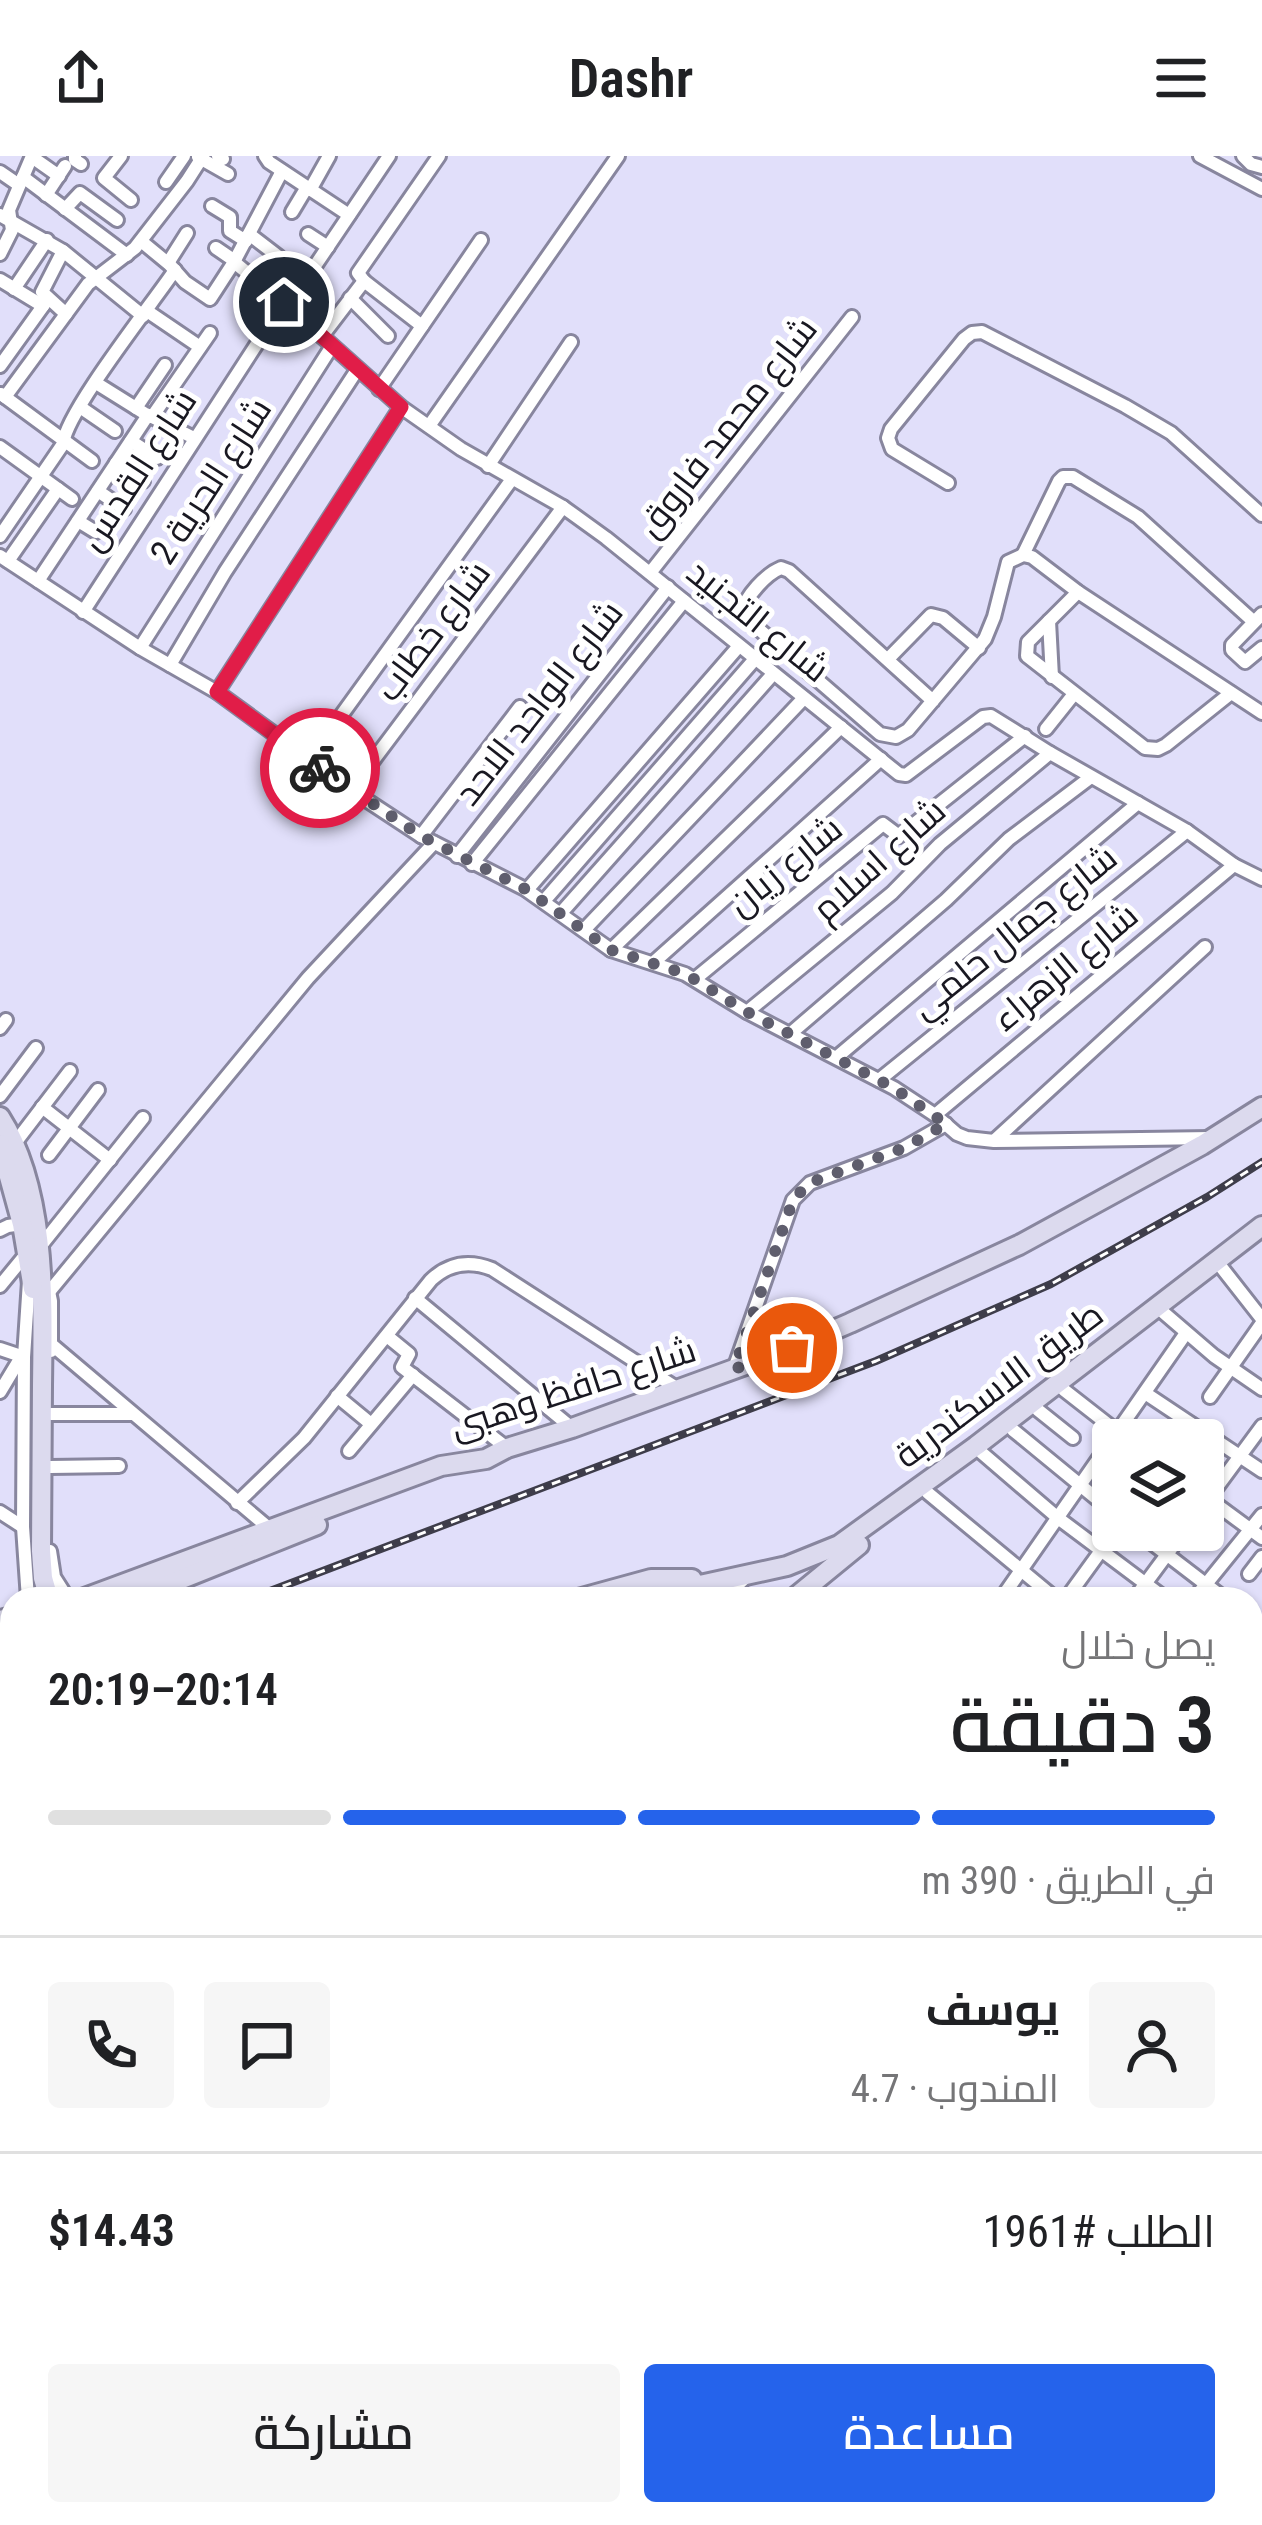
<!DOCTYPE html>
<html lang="ar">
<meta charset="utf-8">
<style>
body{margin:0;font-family:"Roboto Condensed",Cairo,sans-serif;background:#f6f6f6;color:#202124;direction:rtl;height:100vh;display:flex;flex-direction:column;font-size:45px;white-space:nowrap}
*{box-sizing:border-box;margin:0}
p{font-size:39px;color:#757577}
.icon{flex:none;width:66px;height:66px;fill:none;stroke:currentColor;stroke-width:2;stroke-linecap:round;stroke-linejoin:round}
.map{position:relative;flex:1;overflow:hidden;direction:ltr}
.drawer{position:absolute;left:0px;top:1431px;width:1263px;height:939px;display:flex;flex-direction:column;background:#fff;border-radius:36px 36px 0 0;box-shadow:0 3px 9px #0004;direction:rtl}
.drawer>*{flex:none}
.fabs{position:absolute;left:1092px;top:1263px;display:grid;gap:24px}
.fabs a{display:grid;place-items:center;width:132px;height:132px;border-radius:12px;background:#fff;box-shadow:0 3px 9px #0004;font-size:60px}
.pin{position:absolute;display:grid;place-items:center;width:102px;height:102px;color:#fff;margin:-51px;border:6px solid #fff;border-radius:50%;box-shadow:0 3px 12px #0007}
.courier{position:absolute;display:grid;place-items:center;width:120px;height:120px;margin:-60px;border:9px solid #e11d48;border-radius:50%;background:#fff;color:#222;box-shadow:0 3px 15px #0007}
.head em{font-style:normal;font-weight:600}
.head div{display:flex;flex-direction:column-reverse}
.head{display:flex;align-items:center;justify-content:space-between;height:204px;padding:0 48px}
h1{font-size:78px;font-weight:600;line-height:90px}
.bar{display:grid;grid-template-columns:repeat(4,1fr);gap:18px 12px;align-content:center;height:144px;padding:0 48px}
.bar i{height:15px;border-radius:9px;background:#e0e0e0}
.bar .on{background:#2563eb}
.bar p{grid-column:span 4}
.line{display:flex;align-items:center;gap:30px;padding:0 48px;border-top:3px solid #e0e0e0}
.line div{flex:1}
.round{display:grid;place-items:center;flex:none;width:126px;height:126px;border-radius:12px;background:#f6f6f6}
.primary-button{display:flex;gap:24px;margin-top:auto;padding:24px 48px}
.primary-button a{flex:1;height:138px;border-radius:12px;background:#2563eb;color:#fff;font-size:48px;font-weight:600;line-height:138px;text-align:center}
.primary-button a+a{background:#f6f6f6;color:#202124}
header{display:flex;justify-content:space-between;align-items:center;height:156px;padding:0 48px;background:#fff;font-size:54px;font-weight:600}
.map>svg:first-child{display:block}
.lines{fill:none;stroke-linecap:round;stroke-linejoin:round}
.street-casing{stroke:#88869e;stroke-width:18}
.secondary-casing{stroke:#88869e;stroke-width:24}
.street{stroke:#fff;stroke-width:12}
.secondary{stroke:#dcdaee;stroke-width:18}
.rail-casing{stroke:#3e3d4a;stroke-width:8}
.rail{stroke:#fff;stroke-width:3;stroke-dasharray:9;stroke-linecap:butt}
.done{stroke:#5f5e6d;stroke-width:12;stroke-dasharray:0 21.6}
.route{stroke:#e11d48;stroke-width:15}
.labels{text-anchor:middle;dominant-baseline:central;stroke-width:10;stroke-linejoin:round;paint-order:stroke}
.street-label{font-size:36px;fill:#191821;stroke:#fff}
</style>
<header><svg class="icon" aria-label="menu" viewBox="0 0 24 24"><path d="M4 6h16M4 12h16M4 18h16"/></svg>Dashr<svg class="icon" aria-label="share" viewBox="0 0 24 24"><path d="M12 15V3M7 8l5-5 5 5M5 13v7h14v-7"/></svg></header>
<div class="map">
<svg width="1262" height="2369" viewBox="0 0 1262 2369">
<rect width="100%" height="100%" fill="#e1dffa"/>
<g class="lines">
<!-- street casing -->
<g class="street-casing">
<g id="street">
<polyline points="75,0 75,4 81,8"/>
<polyline points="121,0 104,22 131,44"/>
<polyline points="218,0 223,3"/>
<polyline points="265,0 269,6 349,59"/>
<polyline points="1200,0 1262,33"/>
<polyline points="1243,0 1251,8 1262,11"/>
<polyline points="32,1 59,20"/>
<polyline points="198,1 228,18"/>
<polyline points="0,16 19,29"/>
<polyline points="23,21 127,99"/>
<polyline points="166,26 184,0"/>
<polyline points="310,34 329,0"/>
<polyline points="46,39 65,10"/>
<polyline points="212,50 230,61 230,75 246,85"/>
<polyline points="65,53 80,37 117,64"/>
<polyline points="292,56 307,31"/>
<polyline points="0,59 63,95 143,160"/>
<polyline points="249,78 279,101"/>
<polyline points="308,78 328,91"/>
<polyline points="141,85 170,109 185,126 210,143 234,106 282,15"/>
<polyline points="216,92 235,105"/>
<polyline points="63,95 42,136 66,158"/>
<polyline points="0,98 12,74 9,54 32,0"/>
<polyline points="234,106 288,150 401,251 461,293 563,351 606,382 899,618 906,619 983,561 991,560 1050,597 1187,675 1234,709 1262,723"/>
<polyline points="168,107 187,77"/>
<polyline points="0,124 43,150"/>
<polyline points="364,125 422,170"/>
<polyline points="14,133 47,84"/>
<polyline points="350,142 388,180"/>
<polyline points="288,150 389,0"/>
<polyline points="147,155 200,191"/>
<polyline points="322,180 364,125 358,117 439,0"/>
<polyline points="0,210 48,143"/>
<polyline points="96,227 144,257 194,282"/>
<polyline points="379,233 481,84"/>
<polyline points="1,238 92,305"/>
<polyline points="5,241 88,128 135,92 187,25 203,0"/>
<polyline points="80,251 115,275"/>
<polyline points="136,252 165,209"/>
<polyline points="152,261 210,177"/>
<polyline points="429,270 618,0"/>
<polyline points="131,285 157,302"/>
<polyline points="0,291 72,343"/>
<polyline points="116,307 143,325"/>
<polyline points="488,310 571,186"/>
<polyline points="948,327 892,293 888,282 891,273 964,183 972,177 982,176 1125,250 1171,277 1262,359"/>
<polyline points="98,335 124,353"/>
<polyline points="78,365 96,376"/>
<path d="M0,380l63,-92c3,-32 89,-140 112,-174"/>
<polyline points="1023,399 1059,325 1063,321 1073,321 1138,361 1253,465"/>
<polyline points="0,400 140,492 217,536 351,634 421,680 525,733 611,794 685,818 747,856 894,932 935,959 957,978 967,982 994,985 1212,982"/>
<polyline points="8,405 58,333"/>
<polyline points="650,417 852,161"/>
<polyline points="38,425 148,259"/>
<polyline points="1078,436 1028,486 1027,500 1145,592 1158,593 1166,589 1231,537"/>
<polyline points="83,456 284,146"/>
<polyline points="1262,458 1232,489 1232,494 1245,506 1262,492"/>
<polyline points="1049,465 1052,521"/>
<polyline points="140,492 332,190"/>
<polyline points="888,503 931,459 943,462 979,492"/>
<polyline points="170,509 225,416 357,214"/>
<polyline points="217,536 401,251"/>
<path d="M933,545l-144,-130 -8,-3c-15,6 -36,29 -39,44l4,6 134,116 16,3 12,-7 77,-91 9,-22 14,-55 15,-7 9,2 46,35 184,121"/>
<polyline points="1046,573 1074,538"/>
<polyline points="309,604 512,323"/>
<polyline points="351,634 563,351"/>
<polyline points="421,680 520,551"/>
<polyline points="457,700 668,431"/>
<polyline points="472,708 684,445"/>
<polyline points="527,734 739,490"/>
<polyline points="544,745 755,503"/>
<polyline points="561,757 773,518"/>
<polyline points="584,774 804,542"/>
<polyline points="611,794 841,571"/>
<polyline points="653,807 881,603"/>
<polyline points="695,823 883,668 899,680 1025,580"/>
<polyline points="747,856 892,737 940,688 1050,597"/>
<polyline points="0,872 6,864"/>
<polyline points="790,878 946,744 1009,683 1091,621"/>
<polyline points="837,901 1138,647"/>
<polyline points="879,924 1187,675"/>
<polyline points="0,940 36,892"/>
<polyline points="42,951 110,1004"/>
<polyline points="935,959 1234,709"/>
<polyline points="995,984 1205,791"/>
<polyline points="15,987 70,915"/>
<polyline points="49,999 98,934"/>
<polyline points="0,1074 8,1070 22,1068"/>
<polyline points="39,1092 143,962"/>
<polyline points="1222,1112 1262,1163"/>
<polyline points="0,1130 27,1097"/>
<polyline points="48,1131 51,1145 51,1195"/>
<polyline points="49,1136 308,822 434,687"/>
<polyline points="415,1142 572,1272"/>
<polyline points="1164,1157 1214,1200 1262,1233"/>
<polyline points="387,1180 409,1198 402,1211 507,1292"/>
<polyline points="51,1188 270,1373"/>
<polyline points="0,1193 24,1201"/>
<polyline points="734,1213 793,1044 810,1027 904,992 946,968"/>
<polyline points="1064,1234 1128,1284"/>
<polyline points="0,1236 21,1201"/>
<polyline points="1145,1237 1262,1315"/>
<polyline points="337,1240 371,1268"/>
<polyline points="1210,1241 1262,1167"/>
<polyline points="1038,1254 1073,1282"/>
<polyline points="51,1258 132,1258"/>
<polyline points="1013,1274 1113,1356"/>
<polyline points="1180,1284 1191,1268"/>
<polyline points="349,1295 413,1219"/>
<polyline points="982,1297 1058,1362 1166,1443"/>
<polyline points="50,1311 119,1310"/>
<polyline points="928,1337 1056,1443"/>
<polyline points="1205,1340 1262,1382"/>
<path d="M237,1347l67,-65 127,-158c18,-17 38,-20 61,-11l186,120"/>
<polyline points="1203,1350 1262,1270"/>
<polyline points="0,1356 23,1371"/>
<polyline points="1135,1374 1225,1443"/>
<polyline points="50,1395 54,1421 68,1443"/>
<polyline points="1249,1418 1262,1401"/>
<polyline points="28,1443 23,1371 24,1201 29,1125"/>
<polyline points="723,1443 745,1422"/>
<polyline points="1001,1443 1186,1177"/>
<polyline points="1066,1443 1116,1374"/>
<polyline points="1134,1443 1185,1374"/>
<polyline points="1194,1443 1262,1359"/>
<polyline points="1251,1482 1262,1472"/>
<polyline points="1251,1503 1262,1512"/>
<polyline points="1251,1558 1262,1544"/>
<polyline points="1251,1639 1262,1626"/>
<polyline points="1251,1690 1262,1677"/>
<polyline points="1251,1777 1262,1764"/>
<polyline points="0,1899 12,1922"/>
<polyline points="1251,1926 1262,1913"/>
<polyline points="0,1944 12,1938"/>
<polyline points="1251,1991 1262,1979"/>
<polyline points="1251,2030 1262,2018"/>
<polyline points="0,2039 12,2032"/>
<polyline points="1251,2100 1262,2088"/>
<polyline points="1251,2165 1262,2152"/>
<polyline points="0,2203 12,2197"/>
<polyline points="0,2228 12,2250"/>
<polyline points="0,2266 12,2260"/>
<polyline points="1251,2279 1262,2289"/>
<polyline points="0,2317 12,2310"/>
<polyline points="70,2358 76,2369"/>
<polyline points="158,2358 164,2369"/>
<polyline points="250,2358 257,2369"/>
<polyline points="533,2358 546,2369"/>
<polyline points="677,2358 689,2369"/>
<polyline points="818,2358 830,2369"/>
<polyline points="900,2358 913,2369"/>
<polyline points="954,2358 966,2369"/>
<polyline points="1057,2358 1068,2369"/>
<polyline points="93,2369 113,2358"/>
<polyline points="269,2369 279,2358"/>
<polyline points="351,2369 362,2358"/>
<polyline points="468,2369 478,2358"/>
<polyline points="590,2369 600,2358"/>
<polyline points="641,2369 651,2358"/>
<polyline points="711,2369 721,2358"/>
<polyline points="739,2369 749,2358"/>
<polyline points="768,2369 778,2358"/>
<polyline points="1017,2369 1027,2358"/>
<polyline points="1075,2369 1085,2358"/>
</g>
</g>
<!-- secondary casing -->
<g class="secondary-casing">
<g id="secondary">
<path d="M0,961c47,73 43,185 42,269 0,55 -1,110 -1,165l2,27 6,21"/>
<polyline points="0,988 22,1068 33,1133"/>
<polyline points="82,1443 441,1310 486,1303 507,1292 572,1272 792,1192 850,1167 1019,1089 1202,989 1262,951"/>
<polyline points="132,1443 317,1369"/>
<polyline points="578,1443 651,1423 692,1423"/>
<polyline points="636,1443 787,1410 839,1389 976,1290 1262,1070"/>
<polyline points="793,1443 859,1389"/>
<polyline points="0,1464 12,1461"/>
<polyline points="0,1481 12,1481"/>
<polyline points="0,1730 12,1725"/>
<polyline points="0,1751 12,1745"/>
<polyline points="795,2358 796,2369"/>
<polyline points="811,2358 812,2369"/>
</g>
</g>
<!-- street -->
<use href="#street" class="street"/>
<!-- secondary -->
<use href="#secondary" class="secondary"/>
<!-- rail casing -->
<g class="rail-casing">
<g id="rail">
<polyline points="249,1443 876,1205 1051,1128 1207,1041 1262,1006"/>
<polyline points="0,1551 12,1546"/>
</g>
</g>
<!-- rail -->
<use href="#rail" class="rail"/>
</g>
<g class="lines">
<!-- done -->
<polyline class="done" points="320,612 421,680 527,734 611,794 686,818 747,856 894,932 946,968 904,992 809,1027 793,1044 734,1213 792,1192"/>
<!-- route -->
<polyline class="route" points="284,146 401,251 217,536 320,612"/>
</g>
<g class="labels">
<!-- street labels -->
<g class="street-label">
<text transform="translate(727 271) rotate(-52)">شارع محمد فاروق</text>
<text transform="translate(138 314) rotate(-57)">شارع القدس</text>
<text transform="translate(211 325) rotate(-57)">شارع الحرية 2</text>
<text transform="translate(758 465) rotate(39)">شارع التجنيد</text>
<text transform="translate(433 475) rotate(-53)">شارع خطاب</text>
<text transform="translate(539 547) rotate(-52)">شارع الواحد الاحد</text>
<text transform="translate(879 704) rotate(-42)">شارع اسلام</text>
<text transform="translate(785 710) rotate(-39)">شارع زيان</text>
<text transform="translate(1014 776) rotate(-39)">شارع جمال حلمي</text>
<text transform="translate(1065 811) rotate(-40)">شارع الزهراء</text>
<text transform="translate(999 1229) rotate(-37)">طريق الاسكندرية</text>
<text transform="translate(573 1232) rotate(-18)">شارع حافظ وهبى</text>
</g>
</g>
</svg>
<div class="fabs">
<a><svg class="icon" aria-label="layers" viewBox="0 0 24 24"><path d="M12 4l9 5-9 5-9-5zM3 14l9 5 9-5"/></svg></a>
</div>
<div class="pin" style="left:792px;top:1192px;background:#ea580c"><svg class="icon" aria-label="bag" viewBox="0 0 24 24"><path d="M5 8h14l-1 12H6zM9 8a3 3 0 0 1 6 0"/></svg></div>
<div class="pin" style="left:284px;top:146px;background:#1f2937"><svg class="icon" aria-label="home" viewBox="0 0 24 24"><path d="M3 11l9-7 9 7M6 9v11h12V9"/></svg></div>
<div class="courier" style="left:320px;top:612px"><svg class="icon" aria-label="bike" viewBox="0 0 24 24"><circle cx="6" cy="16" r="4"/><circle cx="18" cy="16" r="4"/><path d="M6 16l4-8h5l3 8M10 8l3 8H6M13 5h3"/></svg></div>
<section class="drawer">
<div class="head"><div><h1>3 دقيقة</h1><p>يصل خلال</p></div><em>20:14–20:19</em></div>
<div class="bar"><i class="on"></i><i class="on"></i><i class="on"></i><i></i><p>في الطريق · 390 m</p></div>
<div class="line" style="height:216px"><a class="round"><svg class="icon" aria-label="person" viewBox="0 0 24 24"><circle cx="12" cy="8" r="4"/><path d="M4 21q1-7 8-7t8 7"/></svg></a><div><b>يوسف</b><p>المندوب · 4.7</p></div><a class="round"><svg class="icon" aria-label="chat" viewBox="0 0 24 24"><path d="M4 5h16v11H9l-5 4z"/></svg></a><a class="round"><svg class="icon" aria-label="phone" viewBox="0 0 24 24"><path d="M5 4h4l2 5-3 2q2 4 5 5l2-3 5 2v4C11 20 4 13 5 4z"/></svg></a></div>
<div class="line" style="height:156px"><div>الطلب #1961</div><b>$14.43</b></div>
<div class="primary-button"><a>مساعدة</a><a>مشاركة</a></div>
</section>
</div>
